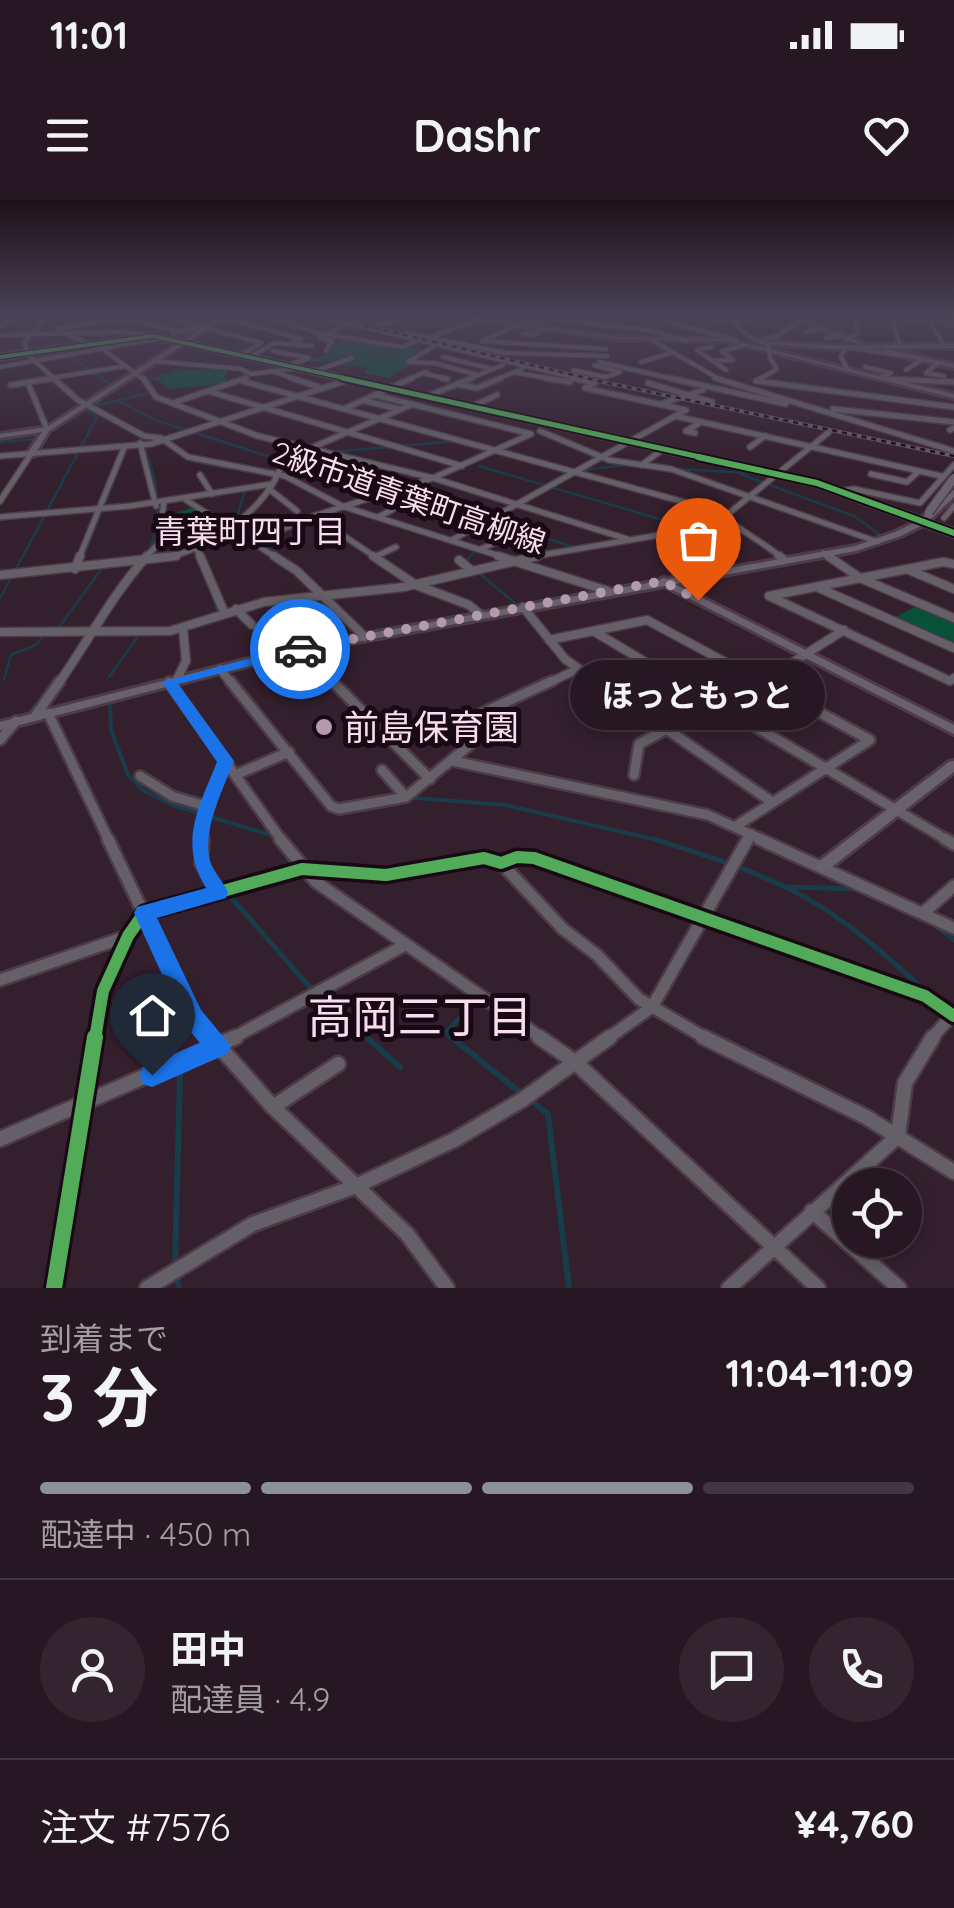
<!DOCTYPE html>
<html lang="ja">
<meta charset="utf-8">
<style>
body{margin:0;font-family:Quicksand,"Noto Sans JP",sans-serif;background:#33242f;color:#f1f3f6;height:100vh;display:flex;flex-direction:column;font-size:38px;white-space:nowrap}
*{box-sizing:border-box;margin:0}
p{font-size:32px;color:#a49fa5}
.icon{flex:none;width:55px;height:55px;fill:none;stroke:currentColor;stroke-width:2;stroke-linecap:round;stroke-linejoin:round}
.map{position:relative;height:1088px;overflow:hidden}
.details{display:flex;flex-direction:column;background:#271722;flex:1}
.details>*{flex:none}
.tools{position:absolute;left:832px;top:968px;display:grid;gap:20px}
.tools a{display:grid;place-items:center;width:90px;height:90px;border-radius:50%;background:#271722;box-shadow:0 5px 15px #0003,0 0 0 2px #433640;font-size:50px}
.pin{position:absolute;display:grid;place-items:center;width:85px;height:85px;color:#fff;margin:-102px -42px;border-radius:50% 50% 50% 0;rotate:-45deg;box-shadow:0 0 10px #0007}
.pin .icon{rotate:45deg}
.courier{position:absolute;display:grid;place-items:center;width:100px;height:100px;margin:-50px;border:8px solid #1a73e8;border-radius:50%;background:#fff;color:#222;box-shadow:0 2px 12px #0007}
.bubble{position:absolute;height:70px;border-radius:35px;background:#271722;box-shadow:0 5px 15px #0003,0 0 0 2px #433640;font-size:32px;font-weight:700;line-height:70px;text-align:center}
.headline em{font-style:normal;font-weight:700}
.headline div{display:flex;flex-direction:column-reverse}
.headline{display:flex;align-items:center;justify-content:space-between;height:170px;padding:0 40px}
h1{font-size:65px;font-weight:700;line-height:75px}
.bar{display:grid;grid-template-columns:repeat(4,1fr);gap:15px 10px;align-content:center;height:120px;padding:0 40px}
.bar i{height:12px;border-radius:8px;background:#433640}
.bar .active{background:#8c9099}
.bar p{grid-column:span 4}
.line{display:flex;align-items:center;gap:25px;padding:0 40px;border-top:2px solid #433640}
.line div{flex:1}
.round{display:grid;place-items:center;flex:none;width:105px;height:105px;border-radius:52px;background:#33242f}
.status{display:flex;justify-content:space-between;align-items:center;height:70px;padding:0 50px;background:#271722;direction:ltr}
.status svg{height:28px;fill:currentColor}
header{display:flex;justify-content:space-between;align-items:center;height:130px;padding:0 40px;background:#271722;font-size:45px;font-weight:700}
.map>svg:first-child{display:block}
.green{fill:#075139}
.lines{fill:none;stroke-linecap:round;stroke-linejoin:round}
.stream-far3{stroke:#183c49;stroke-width:2.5}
.stream-far2{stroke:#183c49;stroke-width:4}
.stream-far1{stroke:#183c49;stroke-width:5}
.stream{stroke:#183c49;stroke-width:6}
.street-far5-casing{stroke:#4e3b47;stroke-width:6}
.street-far4-casing{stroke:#4e3b47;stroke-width:8}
.street-far3-casing{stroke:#4e3b47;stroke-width:11}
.street-far2-casing{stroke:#4e3b47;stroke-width:14}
.street-far1-casing{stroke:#4e3b47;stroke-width:16}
.street-casing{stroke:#4e3b47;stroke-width:19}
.secondary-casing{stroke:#4e3b47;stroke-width:6}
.street-far5{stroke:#656068;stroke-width:4}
.street-far4{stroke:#656068;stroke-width:5}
.street-far3{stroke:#656068;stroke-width:8}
.street-far2{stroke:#656068;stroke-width:9}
.street-far1{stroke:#656068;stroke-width:11}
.street{stroke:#656068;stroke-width:14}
.secondary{fill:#69616d;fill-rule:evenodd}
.rail-casing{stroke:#675a64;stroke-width:4}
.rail{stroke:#190914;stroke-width:2.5;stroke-dasharray:5;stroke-linecap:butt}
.secondary-bridge-casing{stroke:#4e3b47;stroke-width:11;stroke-linecap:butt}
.secondary-bridge{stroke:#69616d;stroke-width:8}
.cycleway-far4-casing{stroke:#190914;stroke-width:6}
.cycleway-far3-casing{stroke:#190914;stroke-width:9}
.cycleway-far2-casing{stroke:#190914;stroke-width:10}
.cycleway-far1-casing{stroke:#190914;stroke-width:19}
.cycleway-casing{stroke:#190914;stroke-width:22}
.cycleway-far4{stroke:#51ab58;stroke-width:4}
.cycleway-far3{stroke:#51ab58;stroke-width:5}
.cycleway-far2{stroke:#51ab58;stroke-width:6}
.cycleway-far1{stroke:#51ab58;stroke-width:12}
.cycleway{stroke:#51ab58;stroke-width:16}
.route{fill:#1a73e8}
.done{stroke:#b39baa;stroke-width:10;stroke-dasharray:0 18}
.poi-dot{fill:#b39baa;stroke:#190914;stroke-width:4}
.labels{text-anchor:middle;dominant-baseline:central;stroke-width:10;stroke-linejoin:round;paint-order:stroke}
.far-street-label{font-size:30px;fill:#f8deed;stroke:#190914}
.far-neighbourhood-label{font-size:32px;fill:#f8deed;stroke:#190914}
.poi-label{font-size:35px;fill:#f8deed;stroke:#190914;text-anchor:start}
.near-neighbourhood-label{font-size:45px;fill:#f8deed;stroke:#190914}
</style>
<div class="status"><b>11:01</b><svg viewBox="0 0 49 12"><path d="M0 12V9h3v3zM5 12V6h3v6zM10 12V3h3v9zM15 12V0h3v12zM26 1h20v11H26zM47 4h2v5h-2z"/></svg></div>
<header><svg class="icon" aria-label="menu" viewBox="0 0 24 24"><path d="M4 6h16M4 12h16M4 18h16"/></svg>Dashr<svg class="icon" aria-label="heart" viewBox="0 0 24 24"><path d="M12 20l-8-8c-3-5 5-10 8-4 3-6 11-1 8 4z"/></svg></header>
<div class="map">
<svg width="954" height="1088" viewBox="0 0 954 1088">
<rect width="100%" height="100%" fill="#341f2d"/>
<!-- green -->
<g class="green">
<polygon points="351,138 424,149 407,161 414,163 388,178 364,173 368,168 342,165 340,160 297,163 324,155 334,142"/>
<polygon points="184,169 229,170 224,177 230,183 169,189 155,178"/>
<polygon points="195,307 221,324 166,340 170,315"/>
<polygon points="918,405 954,420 954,446 892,419"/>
</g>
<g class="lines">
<!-- stream-far3 -->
<g class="stream-far3">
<polyline points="69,116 78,120 76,128 82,131"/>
<polyline points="0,117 22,120"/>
<polyline points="97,124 108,125"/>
<polyline points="132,131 147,133"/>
<polyline points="42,134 58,146"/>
<polyline points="300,138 319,140"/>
<polyline points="202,144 222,133"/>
<polyline points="233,151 251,140"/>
<polyline points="23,152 23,141 45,116"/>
<polyline points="71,156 111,185"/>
<polyline points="39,162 73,192"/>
<polyline points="309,168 777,270"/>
<polyline points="150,180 184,168 198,157"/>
<path d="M66,193l74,44c17,38 25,75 9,114"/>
<polyline points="118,201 158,221 280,260"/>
<polyline points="91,207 150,193"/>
<polyline points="160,241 195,262 273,276"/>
<polyline points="0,242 36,239"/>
<polyline points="332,252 457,241"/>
<polyline points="286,261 285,266 405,291 573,347"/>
<polyline points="479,266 687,327 712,350"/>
<polyline points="676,269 767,274"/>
<polyline points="582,270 627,265"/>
<polyline points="740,274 854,316 879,334"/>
<polyline points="245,290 237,317 232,321 277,354"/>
<polyline points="309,291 346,310 397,326"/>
<polyline points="516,302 569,271"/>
<polyline points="313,318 371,358"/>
<polyline points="209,339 225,327"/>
<polyline points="82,360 127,249"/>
<polyline points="465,362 476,350"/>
<polyline points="476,371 515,403"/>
<polyline points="207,380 218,412"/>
<polyline points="0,399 97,217 83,209 86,208"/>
<polyline points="52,430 60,426 105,364"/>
<polyline points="109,477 139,435"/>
<polyline points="4,479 11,455 36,445 44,435"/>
</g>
<!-- stream-far2 -->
<g class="stream-far2">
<polyline points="110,505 111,530 128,575 144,591 175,606 274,636"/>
<polyline points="29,513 39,502"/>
<polyline points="415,598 505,605 662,641"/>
</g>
<!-- stream-far1 -->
<g class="stream-far1">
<path d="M654,639c57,18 116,36 166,67 38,24 71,54 104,84"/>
<polyline points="790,687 855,689"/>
<polyline points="229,695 307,784 369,839"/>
<polyline points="933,723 954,740"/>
<polyline points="454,839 446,833 472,804"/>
</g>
<!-- stream -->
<g class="stream">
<polyline points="366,837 400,867"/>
<polyline points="451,837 522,894"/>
<polyline points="529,899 548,914 569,1088"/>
<polyline points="175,1064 180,874"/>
<polyline points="176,1073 179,1088"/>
</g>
<!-- street-far5 casing -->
<g class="street-far5-casing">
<g id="street-far5">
<polyline points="48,116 25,141 26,153 56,180"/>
<polyline points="169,116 197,125"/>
<polyline points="264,116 324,135"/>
<polyline points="318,116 584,180"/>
<polyline points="501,116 538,120"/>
<polyline points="645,116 659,116"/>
<polyline points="704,116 726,120 773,116"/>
<polyline points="948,116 954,117"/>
<polyline points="222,117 301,139 291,144"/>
<polyline points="541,118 648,130 687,141"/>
<polyline points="892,118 900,146"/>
<polyline points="127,119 178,131"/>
<polyline points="731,119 749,137 764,143"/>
<polyline points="930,121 944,146"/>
<polyline points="668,122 736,140"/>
<polyline points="375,125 393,122"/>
<polyline points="0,126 12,118 2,116"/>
<polyline points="206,128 261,143 241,155"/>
<polyline points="57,129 134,116"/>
<polyline points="805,132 821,129"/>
<polyline points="64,133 104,150 144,180"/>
<polyline points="173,133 210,125"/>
<polyline points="407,133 506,153 607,156"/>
<polyline points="325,134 402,147 415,142"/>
<polyline points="523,134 534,135 542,129"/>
<polyline points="0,135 122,132 153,136"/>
<polyline points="430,137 475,121"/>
<polyline points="826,138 839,136"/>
<polyline points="848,139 858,133 856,116"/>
<polyline points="761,140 777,136 807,116"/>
<polyline points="482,141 606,149"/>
<polyline points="482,141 516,126"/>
<polyline points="653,141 721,180"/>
<polyline points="433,147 408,162 434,163 478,175"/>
<polyline points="711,147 697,150 726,170"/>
<polyline points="843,147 905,156"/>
<polyline points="845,148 841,157 848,170"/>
<polyline points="273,151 309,158 289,165"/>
<polyline points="326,151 332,141 319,137 347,124"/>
<polyline points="250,157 275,143 312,146"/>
<polyline points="443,157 492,169"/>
<polyline points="154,161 241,169 251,174 298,168"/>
<polyline points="713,161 733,160 722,151 745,145"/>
<polyline points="599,162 678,180"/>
<polyline points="641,162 671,153"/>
<polyline points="938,163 926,173 944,176"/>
<polyline points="0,167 162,138"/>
<polyline points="865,167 891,173 881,177"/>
<polyline points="573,170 606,177 620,172 594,165"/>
<polyline points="906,170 921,160"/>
<polyline points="271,171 299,180"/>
<polyline points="315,171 352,158"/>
<polyline points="426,172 423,173 447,179"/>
<polyline points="517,173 560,180"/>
<polyline points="887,179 916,180"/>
<polyline points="39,180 126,166"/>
<polyline points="239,180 246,178"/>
<polyline points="347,180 351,179"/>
<polyline points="407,180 423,173"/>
<polyline points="466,180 503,165"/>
<polyline points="495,180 522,169"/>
<polyline points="758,180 777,169 770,158 768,143"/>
</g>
</g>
<!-- street-far4 casing -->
<g class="street-far4-casing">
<g id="street-far4">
<polyline points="53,178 78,200 144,236 161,238 188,257 285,276 342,306 506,358"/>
<polyline points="143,178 156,197 258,236 433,278 627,339"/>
<polyline points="291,178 319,187"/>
<polyline points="442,178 447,179"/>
<polyline points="545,178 570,182"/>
<polyline points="669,178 786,204"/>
<polyline points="715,178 954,251"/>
<polyline points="887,179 954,182"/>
<polyline points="758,180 762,178"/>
<polyline points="242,181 728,314"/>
<polyline points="756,181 954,207"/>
<polyline points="28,183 47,229"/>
<polyline points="648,183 712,202"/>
<polyline points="457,184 477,188 501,178"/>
<polyline points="11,185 55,178"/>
<polyline points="211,192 462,266"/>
<polyline points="375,195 531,234 433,278 314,316 377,358"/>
<polyline points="428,196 472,178"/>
<polyline points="365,201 399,209"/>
<polyline points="173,203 246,178"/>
<polyline points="661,204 703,190"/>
<polyline points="473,206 497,195"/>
<polyline points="346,208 412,178"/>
<polyline points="833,209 954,222"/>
<polyline points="675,216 941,276"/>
<polyline points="950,230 954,228"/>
<polyline points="540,231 609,260 671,269 878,342"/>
<polyline points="695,233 686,231 701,222"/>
<polyline points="140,243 156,306"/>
<polyline points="750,247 765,236"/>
<polyline points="0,256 151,244 351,179"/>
<polyline points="641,265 665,248"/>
<polyline points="871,274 907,282 919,271"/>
<polyline points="200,275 212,294"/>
<polyline points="269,289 297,311"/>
<polyline points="840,291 854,289 920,303 954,265"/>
<polyline points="186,300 277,358"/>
<polyline points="0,301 31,254"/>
<polyline points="448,315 479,325"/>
<path d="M723,316c19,16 40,26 59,42"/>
<polyline points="0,317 130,306 272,284"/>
<polyline points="378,317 392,310"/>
<polyline points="492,318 686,210 585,188 595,183 573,178"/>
<polyline points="944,318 954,306"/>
<polyline points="689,330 717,358"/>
<polyline points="452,340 488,320"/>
<polyline points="254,341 314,316"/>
<polyline points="481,349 503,339"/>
<polyline points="197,350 201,358"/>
<polyline points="824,353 832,358"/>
<polyline points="374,357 396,347"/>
<polyline points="79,358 124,248"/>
<polyline points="145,358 158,344 164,302"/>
<path d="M167,358c45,-12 103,-50 116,-98l128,-55"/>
<polyline points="524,358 689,330 728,314 829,232"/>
</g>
</g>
<!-- street-far3 casing -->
<g class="street-far3-casing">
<g id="street-far3">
<polyline points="200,356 224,412"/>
<polyline points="274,356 297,371 365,437"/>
<polyline points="373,356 416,385 469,405 481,415"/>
<polyline points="498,356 608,391"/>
<polyline points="715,356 728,369"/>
<polyline points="779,356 783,359"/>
<polyline points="828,356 860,378 954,418"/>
<polyline points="459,360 472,371"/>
<polyline points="954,364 943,362 769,396 950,481 954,478"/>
<polyline points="75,369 80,356"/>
<polyline points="909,370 954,389"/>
<polyline points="0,375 176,356"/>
<polyline points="819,388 954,448"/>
<polyline points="523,407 565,459 601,484"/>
<polyline points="236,409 252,425"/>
<polyline points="0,432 170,431 264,402 404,387 538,356"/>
<polyline points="595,432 682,484"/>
<polyline points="549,440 647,420 766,484"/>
<polyline points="300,449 335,484"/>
<polyline points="220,469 232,484"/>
<polyline points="176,481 186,461 183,428"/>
<polyline points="763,481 844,430"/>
<path d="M58,484c31,-44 54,-89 89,-128"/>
<polyline points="546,484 578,469"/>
</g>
</g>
<!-- street-far2 casing -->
<g class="street-far2-casing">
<g id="street-far2">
<polyline points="230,481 331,606 339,609 406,597 482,535 482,513 552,481"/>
<polyline points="332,481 430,579"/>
<polyline points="597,481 772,602"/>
<polyline points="678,481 949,641"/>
<polyline points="169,482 282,641"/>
<polyline points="48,513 109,641"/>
<polyline points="35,516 60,481"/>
<polyline points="0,540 16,521"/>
<polyline points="453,561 708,615 765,641"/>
<polyline points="382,570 406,597"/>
<polyline points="235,575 289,552"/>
<polyline points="634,575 639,544 665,530"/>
<polyline points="140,576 172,596 208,607"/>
<polyline points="736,626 870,540 762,481"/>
<polyline points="202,641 204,618 225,561"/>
<polyline points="747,641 751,634"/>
</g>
</g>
<!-- street-far1 casing -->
<g class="street-far1-casing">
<g id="street-far1">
<polyline points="108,639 193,817 213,839"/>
<polyline points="203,639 201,663 219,692"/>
<polyline points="280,639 316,682 543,839"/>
<polyline points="759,639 954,728"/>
<polyline points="945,639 954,644"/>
<polyline points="501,663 563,729 597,755 639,799 707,839"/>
<polyline points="923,713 954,686"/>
<polyline points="0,780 128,736"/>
<polyline points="95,839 103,791 128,736 144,713 302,669 386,675 484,658 501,663 517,657 534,658 925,796 954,816"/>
<polyline points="231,839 403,746"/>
<polyline points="607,839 652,807 748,639"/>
<polyline points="931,839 954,813"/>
</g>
</g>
<!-- street casing -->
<g class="street-casing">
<g id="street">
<polyline points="211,837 273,907 407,1034 447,1088"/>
<polyline points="539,837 575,862 818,1088"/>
<polyline points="703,837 866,917 954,972"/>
<polyline points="273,907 338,864"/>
<polyline points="898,936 905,883 933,837"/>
<polyline points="0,939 236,837"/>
<polyline points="812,1011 899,1088"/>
<polyline points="54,1088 95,837"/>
<polyline points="147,1088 253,1024 356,986 454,940 522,900 610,837"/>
<polyline points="729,1088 898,936"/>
</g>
</g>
<!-- secondary casing -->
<g class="secondary-casing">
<g id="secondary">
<polygon points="220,116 226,116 187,142 817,281 921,318 954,290 954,297 929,321 954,330 954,336 923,325 901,336 856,351 675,384 954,525 954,534 665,386 301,452 0,530 0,522 300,446 658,381 663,378 667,379 855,346 895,332 916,322 815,285 184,144 49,231 34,256 27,254 42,232 0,238 0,234 47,227 179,143 153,137 0,159 0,155 153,135 182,141"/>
<polygon points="443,116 459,116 617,137 726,139 954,194 954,198 726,141 617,139"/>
<polygon points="786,116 793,116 863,143 862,145 954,144 954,148 829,149 756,143 758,141 829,145 860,145"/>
<polygon points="876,116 954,123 954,125 878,117"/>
<polygon points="885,149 954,164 954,168 883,152"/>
<polygon points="954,561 954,572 828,670 823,672 818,670 816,666 818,662 949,562"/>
</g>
</g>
<!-- street-far5 -->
<use href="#street-far5" class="street-far5"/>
<!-- street-far4 -->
<use href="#street-far4" class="street-far4"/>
<!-- street-far3 -->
<use href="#street-far3" class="street-far3"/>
<!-- street-far2 -->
<use href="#street-far2" class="street-far2"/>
<!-- street-far1 -->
<use href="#street-far1" class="street-far1"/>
<!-- street -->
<use href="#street" class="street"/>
<!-- secondary -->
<use href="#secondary" class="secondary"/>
<!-- rail casing -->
<g class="rail-casing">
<polyline id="rail" points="325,116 603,182 954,256"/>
</g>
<!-- rail -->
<use href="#rail" class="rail"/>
<!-- secondary-bridge casing -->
<g class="secondary-bridge-casing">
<polyline id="secondary-bridge" points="929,312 954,278"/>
</g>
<!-- secondary-bridge -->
<use href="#secondary-bridge" class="secondary-bridge"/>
<!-- cycleway-far4 casing -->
<g class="cycleway-far4-casing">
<polyline id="cycleway-far4" points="0,157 153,136 353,180"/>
</g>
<!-- cycleway-far3 casing -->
<g class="cycleway-far3-casing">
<polyline id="cycleway-far3" points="342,178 709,259"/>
</g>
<!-- cycleway-far2 casing -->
<g class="cycleway-far2-casing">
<polyline id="cycleway-far2" points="698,257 817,283 954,333"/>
</g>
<!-- cycleway-far1 casing -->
<g class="cycleway-far1-casing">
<polyline id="cycleway-far1" points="95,839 103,791 128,736 144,713 302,669 386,675 484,658 501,663 517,657 534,658 925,796 954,816"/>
</g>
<!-- cycleway casing -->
<g class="cycleway-casing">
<polyline id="cycleway" points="54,1088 95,837"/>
</g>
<!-- cycleway-far4 -->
<use href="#cycleway-far4" class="cycleway-far4"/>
<!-- cycleway-far3 -->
<use href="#cycleway-far3" class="cycleway-far3"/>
<!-- cycleway-far2 -->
<use href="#cycleway-far2" class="cycleway-far2"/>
<!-- cycleway-far1 -->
<use href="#cycleway-far1" class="cycleway-far1"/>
<!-- cycleway -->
<use href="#cycleway" class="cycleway"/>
</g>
<!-- sky -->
<linearGradient id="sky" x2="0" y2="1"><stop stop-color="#1d1119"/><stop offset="0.43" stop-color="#4a4257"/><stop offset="1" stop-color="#4a4257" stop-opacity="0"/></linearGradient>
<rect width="954" height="269" fill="url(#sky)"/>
<!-- route -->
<path class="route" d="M300,445l7,4 -2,3 -127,32 56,77c-11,29 -34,72 -23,103 4,10 13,19 17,28l-2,6 -69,20 44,92 30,36 -4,8 -75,33 -9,-3 -3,-9 3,-8 57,-24 -15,-18 -51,-112 3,-6 69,-19c-28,-46 -7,-81 11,-126l-55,-80z"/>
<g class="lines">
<!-- done -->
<polyline class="done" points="300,449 663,381 698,400"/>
</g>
<!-- markers -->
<circle class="poi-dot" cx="324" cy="527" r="10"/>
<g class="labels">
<!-- far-street labels -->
<g class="far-street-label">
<text transform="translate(409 297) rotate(19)">2級市道青葉町高柳線</text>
</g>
<!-- far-neighbourhood labels -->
<g class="far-neighbourhood-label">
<text x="250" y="331">青葉町四丁目</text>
</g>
<!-- poi labels -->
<g class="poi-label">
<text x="344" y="527">前島保育園</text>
</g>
<!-- near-neighbourhood labels -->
<g class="near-neighbourhood-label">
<text x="420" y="816">高岡三丁目</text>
</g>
</g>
</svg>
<div class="tools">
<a><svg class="icon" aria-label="locate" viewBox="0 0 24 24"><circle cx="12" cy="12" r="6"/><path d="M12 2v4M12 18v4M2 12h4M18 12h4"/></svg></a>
</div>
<div class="pin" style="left:698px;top:400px;background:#ea580c"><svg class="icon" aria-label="bag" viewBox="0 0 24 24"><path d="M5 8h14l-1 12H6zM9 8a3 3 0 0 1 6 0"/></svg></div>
<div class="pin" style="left:152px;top:875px;background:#1f2937"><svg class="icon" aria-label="home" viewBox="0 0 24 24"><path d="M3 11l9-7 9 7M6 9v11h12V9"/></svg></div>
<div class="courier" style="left:300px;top:449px"><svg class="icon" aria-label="car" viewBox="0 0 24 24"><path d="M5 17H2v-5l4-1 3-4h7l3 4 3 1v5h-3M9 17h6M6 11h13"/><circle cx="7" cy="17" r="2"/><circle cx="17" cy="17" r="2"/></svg></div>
<div class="bubble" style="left:570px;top:460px;width:255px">ほっともっと</div>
</div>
<section class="details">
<div class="headline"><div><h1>3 分</h1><p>到着まで</p></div><em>11:04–11:09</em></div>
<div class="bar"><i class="active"></i><i class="active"></i><i class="active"></i><i></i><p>配達中 · 450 m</p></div>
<div class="line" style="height:180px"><a class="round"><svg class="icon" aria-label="person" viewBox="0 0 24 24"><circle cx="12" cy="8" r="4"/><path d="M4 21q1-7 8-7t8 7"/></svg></a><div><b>田中</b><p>配達員 · 4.9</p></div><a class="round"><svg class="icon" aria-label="chat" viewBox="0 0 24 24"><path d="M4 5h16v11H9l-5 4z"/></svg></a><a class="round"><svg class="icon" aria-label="phone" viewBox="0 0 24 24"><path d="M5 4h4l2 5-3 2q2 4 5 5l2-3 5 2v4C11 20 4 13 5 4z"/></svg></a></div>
<div class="line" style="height:130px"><div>注文 #7576</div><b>¥4,760</b></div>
</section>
